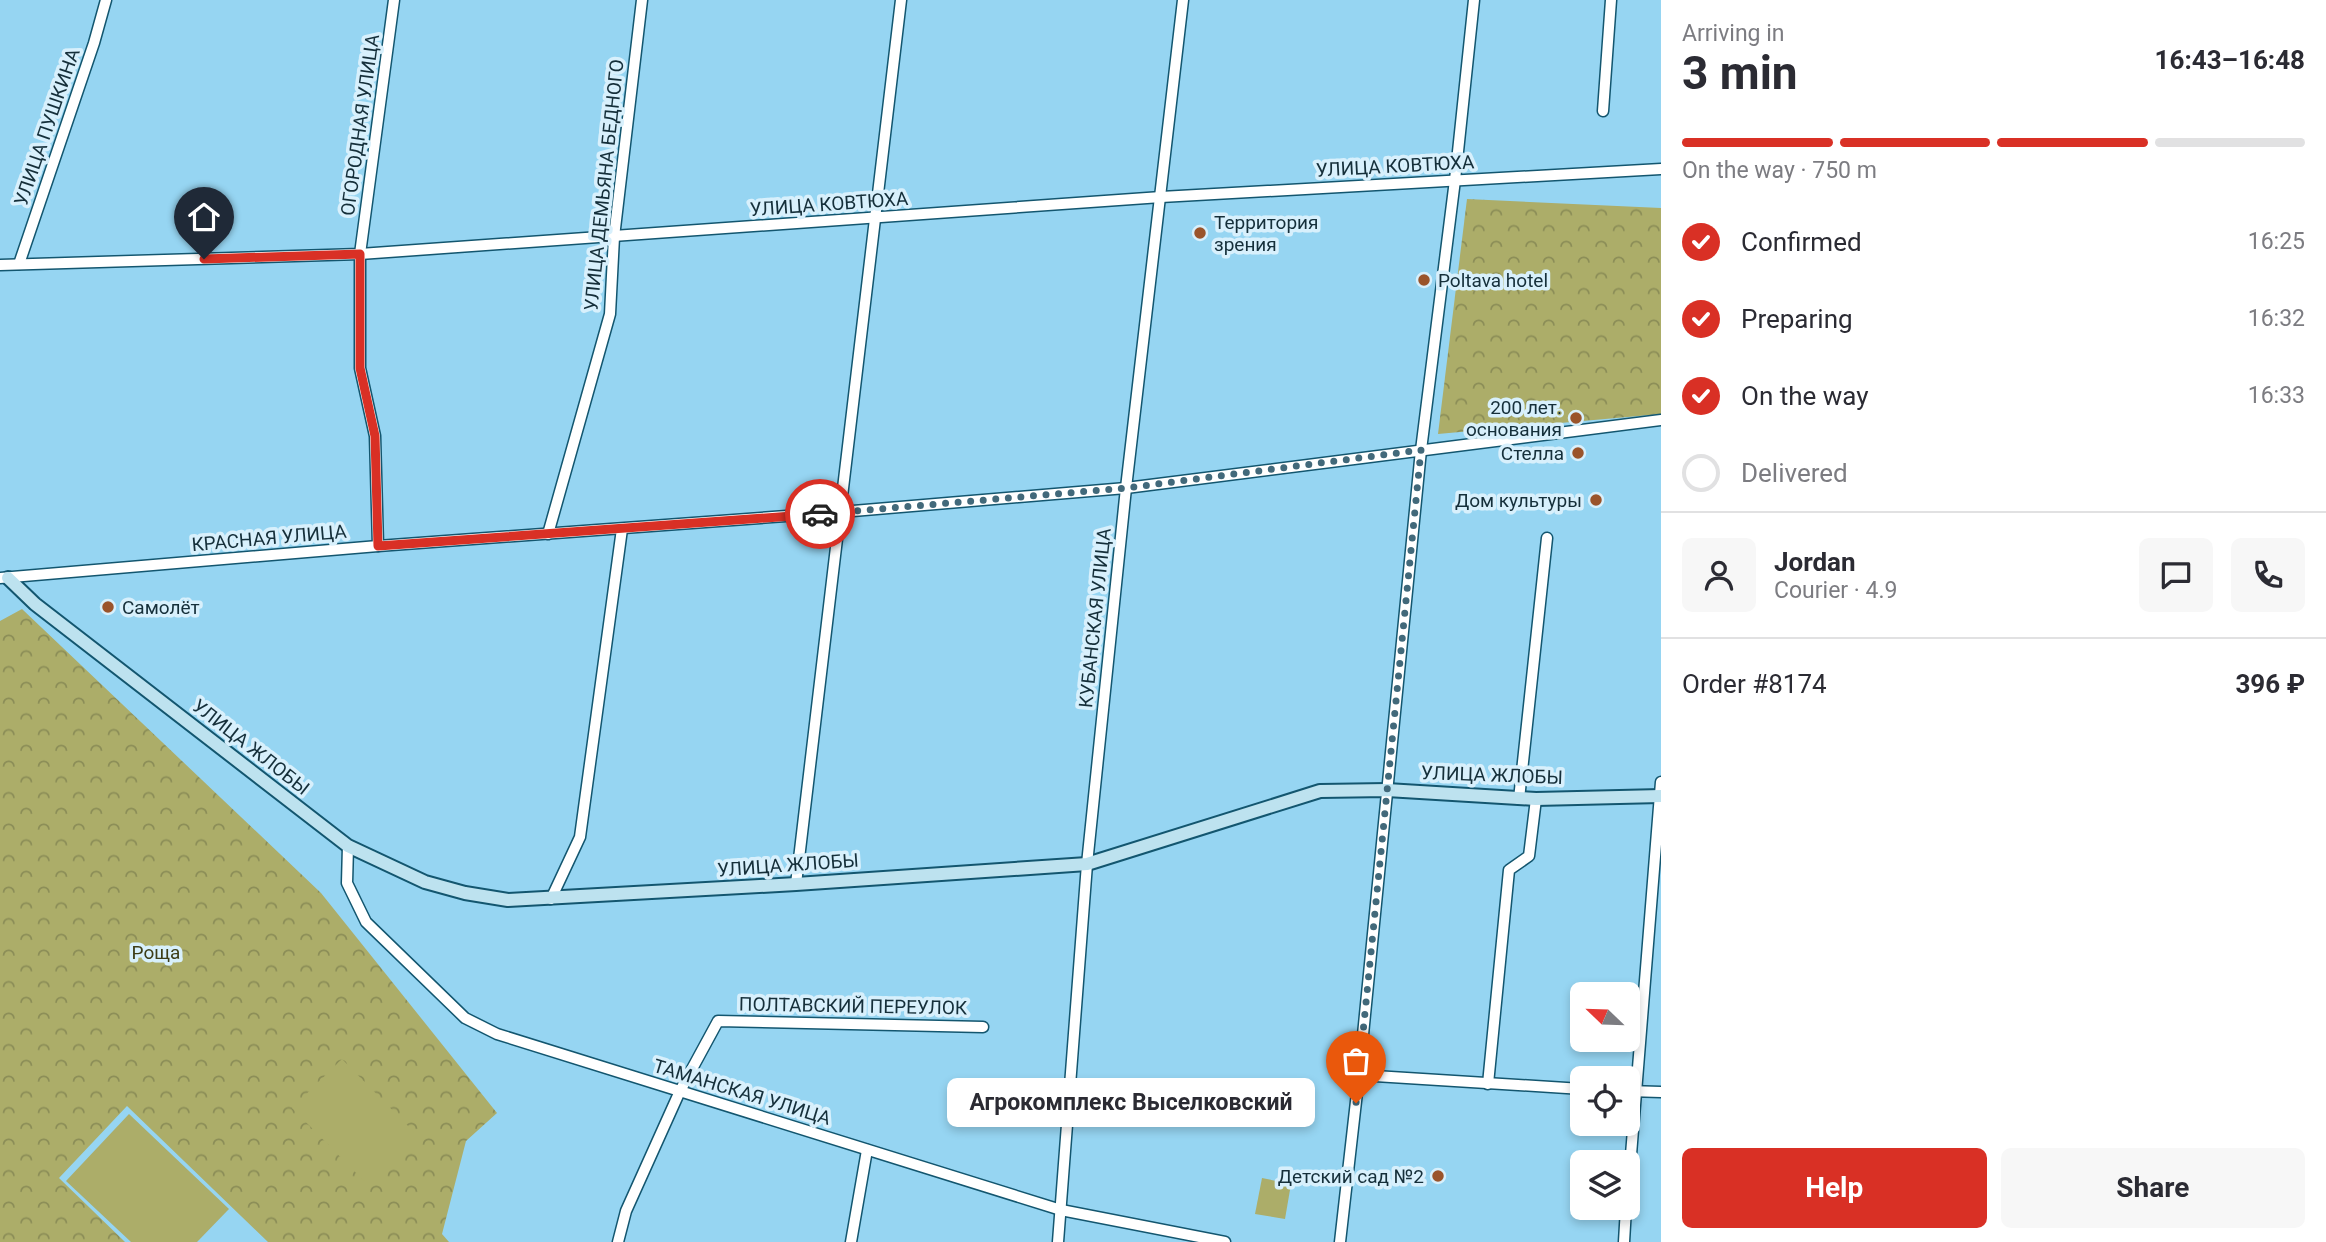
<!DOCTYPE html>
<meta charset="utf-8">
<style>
body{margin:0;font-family:Roboto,sans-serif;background:#f7f7f7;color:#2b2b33;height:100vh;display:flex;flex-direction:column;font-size:26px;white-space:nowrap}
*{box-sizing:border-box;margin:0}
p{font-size:23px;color:#7c7c81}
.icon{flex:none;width:38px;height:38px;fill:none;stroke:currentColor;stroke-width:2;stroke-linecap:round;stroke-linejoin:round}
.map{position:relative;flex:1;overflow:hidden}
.drawer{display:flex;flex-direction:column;background:#fff;width:665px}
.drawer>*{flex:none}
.needle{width:46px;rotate:293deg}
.controls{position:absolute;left:1570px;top:982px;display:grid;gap:14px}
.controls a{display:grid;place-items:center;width:70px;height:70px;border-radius:10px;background:#fff;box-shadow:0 4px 10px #0003;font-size:35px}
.pin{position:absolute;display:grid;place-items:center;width:60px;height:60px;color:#fff;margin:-72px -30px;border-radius:50% 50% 50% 0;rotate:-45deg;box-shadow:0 0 7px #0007}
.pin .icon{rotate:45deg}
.courier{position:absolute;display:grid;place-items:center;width:70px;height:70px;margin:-35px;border:5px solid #d93025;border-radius:50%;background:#fff;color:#222;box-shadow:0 2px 9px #0007}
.bubble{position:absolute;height:49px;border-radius:10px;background:#fff;box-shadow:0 4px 10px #0003;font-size:23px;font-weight:700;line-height:49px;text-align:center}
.overview em{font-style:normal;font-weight:700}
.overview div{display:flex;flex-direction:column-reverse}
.overview{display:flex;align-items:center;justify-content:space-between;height:119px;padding:0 21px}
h1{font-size:46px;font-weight:700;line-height:52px}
.bar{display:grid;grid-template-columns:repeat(4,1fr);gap:10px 7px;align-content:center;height:84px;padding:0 21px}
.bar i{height:9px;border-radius:5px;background:#e1e1e2}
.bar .on{background:#d93025}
.bar p{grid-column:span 4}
.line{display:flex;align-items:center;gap:18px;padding:0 21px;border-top:2px solid #e1e1e2}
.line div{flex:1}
.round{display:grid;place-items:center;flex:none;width:74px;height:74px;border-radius:10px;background:#f7f7f7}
ol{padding:0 21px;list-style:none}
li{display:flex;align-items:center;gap:21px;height:77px}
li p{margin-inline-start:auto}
li .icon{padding:7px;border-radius:50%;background:#d93025;color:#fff;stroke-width:4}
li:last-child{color:#7c7c81}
li i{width:38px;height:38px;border:4px solid #e1e1e2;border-radius:50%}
.button{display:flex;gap:14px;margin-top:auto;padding:14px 21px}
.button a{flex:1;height:80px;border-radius:10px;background:#d93025;color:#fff;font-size:28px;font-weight:700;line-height:80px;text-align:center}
.button a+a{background:#f7f7f7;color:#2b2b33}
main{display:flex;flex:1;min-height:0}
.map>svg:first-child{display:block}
.forest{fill:url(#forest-crowns)}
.garden{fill:#acad69}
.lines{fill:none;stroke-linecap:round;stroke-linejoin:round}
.street-casing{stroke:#13566f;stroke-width:13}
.secondary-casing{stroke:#13566f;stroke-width:16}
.street{stroke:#fff;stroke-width:10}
.secondary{stroke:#bde2ef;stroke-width:12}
.done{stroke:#42697a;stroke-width:7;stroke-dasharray:0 12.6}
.route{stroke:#d93025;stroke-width:9}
.poi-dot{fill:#9a542b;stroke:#d8f0fc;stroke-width:2.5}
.labels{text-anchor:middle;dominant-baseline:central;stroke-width:7;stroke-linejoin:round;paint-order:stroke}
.street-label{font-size:19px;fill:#152f3a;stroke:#d8f0fc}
.poi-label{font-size:19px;fill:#152f3a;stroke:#d8f0fc;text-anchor:end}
.park-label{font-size:19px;fill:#3d3d17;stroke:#d8f0fc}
</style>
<main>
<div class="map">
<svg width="1661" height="1242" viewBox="0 0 1661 1242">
<defs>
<pattern id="forest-crowns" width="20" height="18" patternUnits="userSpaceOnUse" patternTransform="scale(1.75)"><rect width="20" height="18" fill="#acad69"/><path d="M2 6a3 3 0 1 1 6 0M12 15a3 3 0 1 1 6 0" fill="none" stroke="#8b8d57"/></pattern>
</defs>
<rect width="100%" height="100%" fill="#96d5f2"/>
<!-- forest -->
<g class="forest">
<polygon points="1467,199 1661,208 1661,414 1438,434"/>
<polygon points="22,609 321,893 497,1113 466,1141 442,1234 449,1242 268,1242 127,1106 59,1178 125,1242 0,1242 0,621"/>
</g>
<!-- garden -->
<g class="garden">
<polygon points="342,1059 414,1132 364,1181 292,1108"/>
<polygon points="129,1114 229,1209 197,1242 131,1242 66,1181"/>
<polygon points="1262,1178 1291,1184 1285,1219 1255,1214"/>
</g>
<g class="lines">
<!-- street casing -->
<g class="street-casing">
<g id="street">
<polyline points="1603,111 1611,0"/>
<polyline points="19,264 94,43 106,0"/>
<polyline points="0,265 360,254 1161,197 1661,169"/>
<polyline points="548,534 610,314 614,237 642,0"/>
<polyline points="378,546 375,436 360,368 360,254 394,0"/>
<polyline points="0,578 378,546 841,512 1126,488 1661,420"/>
<polyline points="1519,799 1547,538"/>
<polyline points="348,846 347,883 366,922 465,1018 497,1034 1061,1210 1225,1242"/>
<polyline points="796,884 901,0"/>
<polyline points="551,899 580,837 622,529"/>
<polyline points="1359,1075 1582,1089"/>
<polyline points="1488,1084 1509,870 1529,856 1536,799"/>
<polyline points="1628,1091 1661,1092"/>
<polyline points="1628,1192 1661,782"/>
<polyline points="618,1242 626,1211 680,1091 718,1021 983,1027"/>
<polyline points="851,1242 867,1150"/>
<polyline points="1058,1242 1087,864 1126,488 1183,0"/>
<polyline points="1340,1242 1359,1075 1421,450 1455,180 1474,0"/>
<polyline points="1624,1242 1626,1208"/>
</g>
</g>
<!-- secondary casing -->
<g class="secondary-casing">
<polyline id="secondary" points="8,578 35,604 348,846 425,882 465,893 508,900 796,884 1087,864 1320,791 1387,790 1536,799 1661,796"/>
</g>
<!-- street -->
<use href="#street" class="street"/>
<!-- secondary -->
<use href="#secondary" class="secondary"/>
</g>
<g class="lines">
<!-- done -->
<polyline class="done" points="820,514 1126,488 1421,450 1356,1103"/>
<!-- route -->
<polyline class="route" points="204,259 360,254 360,368 375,436 378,546 820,514"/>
</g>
<!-- markers -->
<g class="poi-dot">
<circle cx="1200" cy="233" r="7"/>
<circle cx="1424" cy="280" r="7"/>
<circle cx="1576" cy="418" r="7"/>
<circle cx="1578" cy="453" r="7"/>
<circle cx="1596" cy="500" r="7"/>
<circle cx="108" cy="607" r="7"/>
<circle cx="1438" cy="1176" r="7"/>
</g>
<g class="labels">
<!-- street labels -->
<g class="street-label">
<text transform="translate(360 125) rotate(-82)">ОГОРОДНАЯ УЛИЦА</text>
<text transform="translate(47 127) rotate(-71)">УЛИЦА ПУШКИНА</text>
<text transform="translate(1395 166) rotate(-3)">УЛИЦА КОВТЮХА</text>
<text transform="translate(604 185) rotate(-84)">УЛИЦА ДЕМЬЯНА БЕДНОГО</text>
<text transform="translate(829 204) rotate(-4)">УЛИЦА КОВТЮХА</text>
<text transform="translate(269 538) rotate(-5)">КРАСНАЯ УЛИЦА</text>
<text transform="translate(1095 618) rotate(-84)">КУБАНСКАЯ УЛИЦА</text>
<text transform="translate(251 747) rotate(38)">УЛИЦА ЖЛОБЫ</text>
<text transform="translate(1492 775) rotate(2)">УЛИЦА ЖЛОБЫ</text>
<text transform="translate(788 865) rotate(-4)">УЛИЦА ЖЛОБЫ</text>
<text transform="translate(853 1006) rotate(1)">ПОЛТАВСКИЙ ПЕРЕУЛОК</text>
<text transform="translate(742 1092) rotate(17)">ТАМАНСКАЯ УЛИЦА</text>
</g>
<!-- poi labels -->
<g class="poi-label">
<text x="1214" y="222" text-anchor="start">Территория<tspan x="1214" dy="22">зрения</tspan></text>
<text x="1438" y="280" text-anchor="start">Poltava hotel</text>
<text x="1562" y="407">200 лет.<tspan x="1562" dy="22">основания</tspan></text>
<text x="1564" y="453">Стелла</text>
<text x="1582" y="500">Дом культуры</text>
<text x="122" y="607" text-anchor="start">Самолёт</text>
<text x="1424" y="1176">Детский сад №2</text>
</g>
<!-- park labels -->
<g class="park-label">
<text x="156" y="952">Роща</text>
</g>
</g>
</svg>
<div class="controls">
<a><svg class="needle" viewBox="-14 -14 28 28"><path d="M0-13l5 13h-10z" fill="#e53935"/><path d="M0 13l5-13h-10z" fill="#7c7c81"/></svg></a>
<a><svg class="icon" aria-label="locate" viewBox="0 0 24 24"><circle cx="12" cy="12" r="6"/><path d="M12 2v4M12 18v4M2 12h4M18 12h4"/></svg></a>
<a><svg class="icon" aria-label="layers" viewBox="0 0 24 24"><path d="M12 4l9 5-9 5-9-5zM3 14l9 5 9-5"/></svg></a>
</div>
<div class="pin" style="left:1356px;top:1103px;background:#ea580c"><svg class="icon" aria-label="bag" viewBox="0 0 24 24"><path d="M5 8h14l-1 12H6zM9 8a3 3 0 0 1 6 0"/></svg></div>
<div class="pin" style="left:204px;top:259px;background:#1f2937"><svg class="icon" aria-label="home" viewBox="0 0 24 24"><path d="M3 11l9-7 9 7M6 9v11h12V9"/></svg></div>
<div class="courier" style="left:820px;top:514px"><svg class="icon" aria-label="car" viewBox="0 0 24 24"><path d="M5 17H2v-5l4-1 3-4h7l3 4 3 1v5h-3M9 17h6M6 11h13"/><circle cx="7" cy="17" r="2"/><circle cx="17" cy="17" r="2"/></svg></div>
<div class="bubble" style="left:947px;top:1078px;width:368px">Агрокомплекс Выселковский</div>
</div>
<section class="drawer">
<div class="overview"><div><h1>3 min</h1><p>Arriving in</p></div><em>16:43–16:48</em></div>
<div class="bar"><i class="on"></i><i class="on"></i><i class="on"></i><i></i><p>On the way · 750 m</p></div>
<ol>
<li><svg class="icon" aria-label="check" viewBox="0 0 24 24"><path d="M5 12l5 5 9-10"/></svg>Confirmed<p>16:25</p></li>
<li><svg class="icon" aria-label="check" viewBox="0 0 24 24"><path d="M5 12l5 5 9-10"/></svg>Preparing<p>16:32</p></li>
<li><svg class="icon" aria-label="check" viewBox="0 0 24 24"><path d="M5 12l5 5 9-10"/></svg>On the way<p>16:33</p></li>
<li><i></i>Delivered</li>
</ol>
<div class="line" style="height:126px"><a class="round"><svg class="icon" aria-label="person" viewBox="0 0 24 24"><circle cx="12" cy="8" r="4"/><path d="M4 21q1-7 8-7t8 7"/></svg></a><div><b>Jordan</b><p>Courier · 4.9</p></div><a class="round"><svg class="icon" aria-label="chat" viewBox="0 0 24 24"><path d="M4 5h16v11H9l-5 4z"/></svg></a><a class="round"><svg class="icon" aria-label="phone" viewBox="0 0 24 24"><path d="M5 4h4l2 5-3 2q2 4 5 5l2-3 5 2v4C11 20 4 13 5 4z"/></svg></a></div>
<div class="line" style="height:91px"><div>Order #8174</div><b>396 ₽</b></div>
<div class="button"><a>Help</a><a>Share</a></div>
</section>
</main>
